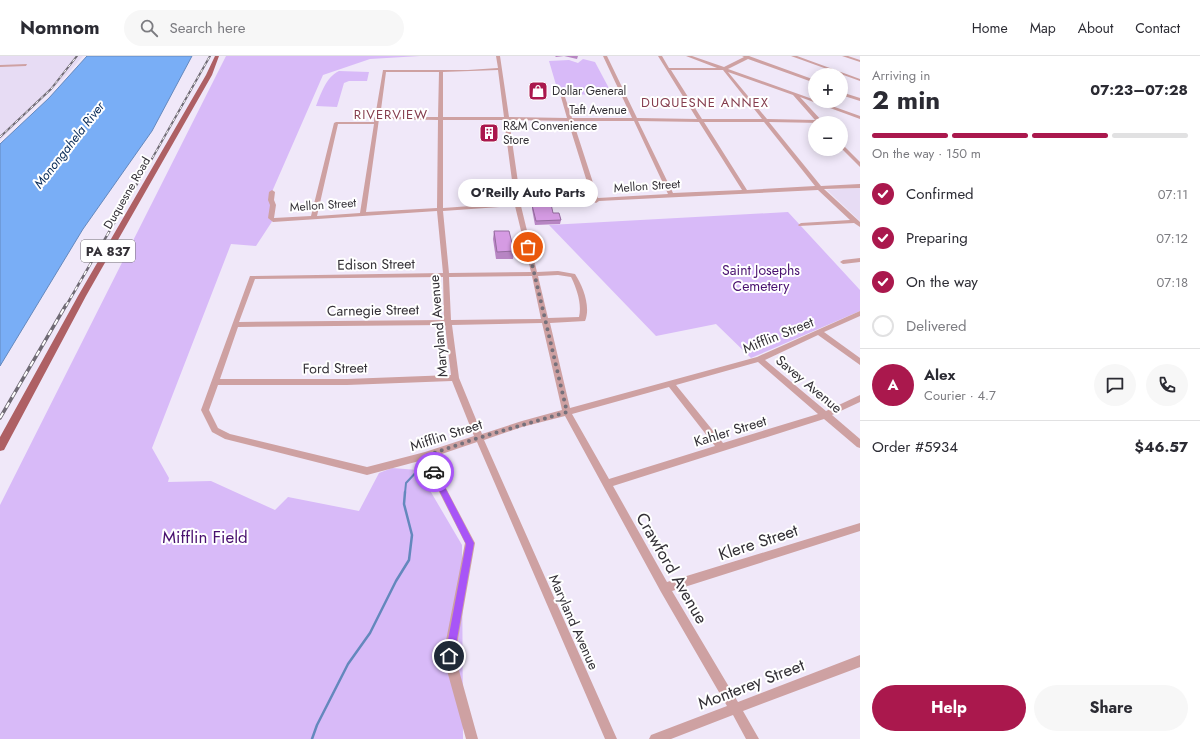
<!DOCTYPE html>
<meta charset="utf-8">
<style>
body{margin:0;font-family:Jost,sans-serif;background:#f7f7f7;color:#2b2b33;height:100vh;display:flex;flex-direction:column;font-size:15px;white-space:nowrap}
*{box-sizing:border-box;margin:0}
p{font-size:13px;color:#7c7c81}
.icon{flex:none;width:22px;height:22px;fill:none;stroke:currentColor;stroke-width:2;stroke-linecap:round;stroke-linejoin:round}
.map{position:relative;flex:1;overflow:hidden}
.sheet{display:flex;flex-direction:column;background:#fff;width:340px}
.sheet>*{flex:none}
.tools{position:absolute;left:808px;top:12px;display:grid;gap:8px}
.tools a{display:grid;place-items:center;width:40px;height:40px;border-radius:50%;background:#fff;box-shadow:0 2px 10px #0003;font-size:20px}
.pin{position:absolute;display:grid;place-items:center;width:34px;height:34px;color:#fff;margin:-17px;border:2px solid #fff;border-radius:50%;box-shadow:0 1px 4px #0007}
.courier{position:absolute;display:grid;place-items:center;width:40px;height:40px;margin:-20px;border:3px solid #a855f7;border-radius:50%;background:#fff;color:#222;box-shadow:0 1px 5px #0007}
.bubble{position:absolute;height:28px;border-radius:14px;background:#fff;box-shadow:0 2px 10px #0003;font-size:13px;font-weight:700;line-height:28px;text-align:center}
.head em{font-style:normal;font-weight:700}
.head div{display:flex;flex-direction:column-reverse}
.head{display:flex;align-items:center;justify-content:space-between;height:68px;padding:0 12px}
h1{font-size:26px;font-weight:700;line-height:30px}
.bar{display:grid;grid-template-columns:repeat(4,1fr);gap:6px 4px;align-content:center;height:48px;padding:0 12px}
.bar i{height:5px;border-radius:3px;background:#e1e1e2}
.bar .on{background:#aa184d}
.bar p{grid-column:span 4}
.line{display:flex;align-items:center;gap:10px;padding:0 12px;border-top:1px solid #e1e1e2}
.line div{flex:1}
.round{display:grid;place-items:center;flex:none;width:42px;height:42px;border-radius:21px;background:#f7f7f7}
ol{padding:0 12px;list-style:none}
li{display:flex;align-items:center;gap:12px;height:44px}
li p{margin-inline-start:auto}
li .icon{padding:4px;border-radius:50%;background:#aa184d;color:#fff;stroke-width:4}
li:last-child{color:#7c7c81}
li i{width:22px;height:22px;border:2px solid #e1e1e2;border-radius:50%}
.cta{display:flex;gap:8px;margin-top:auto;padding:8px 12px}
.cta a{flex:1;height:46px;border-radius:24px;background:#aa184d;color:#fff;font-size:16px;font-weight:700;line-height:46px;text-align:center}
.cta a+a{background:#f7f7f7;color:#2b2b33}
header{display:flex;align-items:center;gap:24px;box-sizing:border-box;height:56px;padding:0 20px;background:#fff;border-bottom:1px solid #e1e1e2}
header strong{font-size:19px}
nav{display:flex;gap:22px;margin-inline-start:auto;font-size:14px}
.search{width:280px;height:36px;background:#f7f7f7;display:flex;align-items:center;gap:10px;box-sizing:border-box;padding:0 14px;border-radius:22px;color:#7c7c81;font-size:15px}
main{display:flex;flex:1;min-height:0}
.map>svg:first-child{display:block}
.built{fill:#e7dcf4}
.green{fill:#d8baf8}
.water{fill:#79aef6;stroke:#6488bd}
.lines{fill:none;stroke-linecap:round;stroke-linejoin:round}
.stream-far1{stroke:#6488bd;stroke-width:2}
.stream{stroke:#6488bd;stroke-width:2.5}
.minor{fill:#cea1a2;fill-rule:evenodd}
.major{fill:#ae6064;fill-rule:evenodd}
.rail-far2-casing{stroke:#6f6a74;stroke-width:2}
.rail-far1-casing{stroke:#6f6a74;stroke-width:2.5}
.rail-casing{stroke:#6f6a74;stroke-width:3.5}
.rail-far2{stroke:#fff;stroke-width:1;stroke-dasharray:3.5;stroke-linecap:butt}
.rail-far1{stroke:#fff;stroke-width:1.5;stroke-dasharray:4.5;stroke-linecap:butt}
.rail{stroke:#fff;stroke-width:2;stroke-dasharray:6;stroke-linecap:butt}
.wall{fill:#b785c3}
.building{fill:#d59be3;stroke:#956c9f}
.route{fill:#a855f7}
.done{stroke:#76717b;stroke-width:4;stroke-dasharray:0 7.2}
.labels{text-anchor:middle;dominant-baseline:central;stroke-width:4;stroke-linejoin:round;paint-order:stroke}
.far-poi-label{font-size:12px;fill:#343137;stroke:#fff;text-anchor:start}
.far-street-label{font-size:12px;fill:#343137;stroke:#fff}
.far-neighbourhood-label{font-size:13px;letter-spacing:1px;fill:#853d4e;stroke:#fff}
.far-water-label{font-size:13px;font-style:italic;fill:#082b58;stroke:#fff}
.shield{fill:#fff;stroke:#716f73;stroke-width:1}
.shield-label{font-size:13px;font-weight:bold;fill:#343137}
.street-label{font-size:14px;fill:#343137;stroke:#fff}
.park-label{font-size:14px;fill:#49116f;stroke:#fff}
.near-park-label{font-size:17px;fill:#49116f;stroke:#fff}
.near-street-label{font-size:17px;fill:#343137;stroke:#fff}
</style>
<header>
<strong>Nomnom</strong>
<div class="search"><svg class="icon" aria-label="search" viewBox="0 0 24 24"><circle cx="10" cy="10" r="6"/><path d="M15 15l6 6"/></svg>Search here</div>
<nav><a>Home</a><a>Map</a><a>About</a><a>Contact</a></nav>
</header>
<main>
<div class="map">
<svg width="860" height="683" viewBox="0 0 860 683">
<rect width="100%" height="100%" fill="#f0e8f9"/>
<!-- built -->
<g class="built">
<polygon points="0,0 83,0 63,23 0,84"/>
<polygon points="860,132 860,165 827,134"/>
</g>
<!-- green -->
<g class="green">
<polygon points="226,0 420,0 370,3 323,19 271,138 273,164 256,190 231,188 152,392 169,422 168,426 211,425 275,454 288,441 359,455 379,417 392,412 418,414 462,489 463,683 0,683 0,449"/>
<polygon points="583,3 595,6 612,38 559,39 549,5 569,4 578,7"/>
<path d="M339,15l30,1 -2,9h-18l-5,2 -7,24 -21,-1c5,-12 10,-29 23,-35z"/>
<polygon points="788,156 860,234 860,255 751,302 716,268 656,280 549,169"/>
</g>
<!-- water -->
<polygon class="water" points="87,0 192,0 152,75 83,173 0,310 0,88 49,42"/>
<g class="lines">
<!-- stream-far1 -->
<polyline class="stream-far1" points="405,437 406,427 420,412"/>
<!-- stream -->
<polyline class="stream" points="312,683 317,669 348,608 370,577 396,525 409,504 412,479 404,448 405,436"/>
<!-- minor -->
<g class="minor">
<path d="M496,0h4l9,61 58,1 -6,-21 2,-1 2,1 7,21h60l-29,-62h4l30,62 60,1 -39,-63h4l7,12h48l-31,-12h6l32,11 20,-10 -2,-1h7l66,24v3l-67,-24 -20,10 132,47v3l-60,-22 22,24v2l-53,-1 52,64 39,-2v4l-36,1 36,33v5l-6,-4 -55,3 -1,-1 3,-2 49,-3 -32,-30 -219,11 -3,2 -2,-1 -73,4 16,66 21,-1 17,3c8,12 16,33 10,47l-35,2 20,85 187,-51 103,-46v5l-36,16 36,26v7l-42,-30 -53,25 61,51 34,-16v7l-28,13 28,24v9l-3,-1 -33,-28 -211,67 54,96 193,-59v8l-188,60 66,111 122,-47v12l-117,44 16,28h-13l-13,-24 -62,24h-22l2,-4 76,-29 -66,-114 -96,-176 -43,11 -38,13 133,299h-12l-128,-297 -47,16 45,85 -20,113 23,83h-12l-23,-83 22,-113 -42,-83 -56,15 -142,-36 -13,-7 -11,-22 49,-134 193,-3 -6,-62 -164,11 -5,-4 2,-13 -2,-5 1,-8 3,-2 3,2 -1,8 2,5 -2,13 37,-2 23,-93 2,-1h38v-4l1,-1 8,-47h85l30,-2zM498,14l6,47h-61v-45zM671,14h52l39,49h-60zM386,16h53l-1,45h-58zM728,16l65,23 22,25 -48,-1zM379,63l59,1 -1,88 -71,4zM443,64h61l11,83 -72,5zM509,64l59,1 24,77 -71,5zM573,65h61l34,73 -70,4zM638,65l61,1 43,68 -69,3zM704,66h60l51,64 -68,4zM338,68h36l-14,89 -43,3zM515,150l16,66 -82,1 -6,-62zM558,219l13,2 1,2c5,11 10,25 7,38l-31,1 -10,-42zM532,220l9,43 -90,1 -2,-43zM443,221l1,43 -205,2 16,-43zM542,267l20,87 -40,11 -40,13 -23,-56 -7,-53zM445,269l6,50 -104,4h-127l18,-52zM758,306l60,52 -95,29 -47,-58zM452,325l22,55 -49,16 -58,15 -137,-33 -12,-6 -9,-18 9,-25h129zM669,331l46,59 -106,33 -37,-65z"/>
<polygon points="791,0 797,0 860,23 860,25"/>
<polygon points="842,0 848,0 860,4 860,6"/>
<polygon points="27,8 26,10 0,11 0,9"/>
<polygon points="841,36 860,42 860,45 841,39"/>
<polygon points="841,87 860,106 860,111 841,92"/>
<polygon points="860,202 860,206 843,208 840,206 843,204"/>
</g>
<!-- major -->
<polygon class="major" points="215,0 219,0 212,19 86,240 4,394 0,395 0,381 78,240 206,19"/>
<!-- rail-far2 casing -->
<g class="rail-far2-casing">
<g id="rail-far2">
<polyline points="0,81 51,33 77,0"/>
<polyline points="149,108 210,0"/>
</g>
</g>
<!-- rail-far1 casing -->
<g class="rail-far1-casing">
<polyline id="rail-far1" points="66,250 149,107"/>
</g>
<!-- rail casing -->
<g class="rail-casing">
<polyline id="rail" points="0,362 66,249"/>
</g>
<!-- rail-far2 -->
<use href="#rail-far2" class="rail-far2"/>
<!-- rail-far1 -->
<use href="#rail-far1" class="rail-far1"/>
<!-- rail -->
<use href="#rail" class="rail"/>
</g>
<!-- wall -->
<g class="wall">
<polygon points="555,0 578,0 577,3 564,0 556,1"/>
<polygon points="535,124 555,130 554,138 542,137 542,139 535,139 534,132"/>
<polygon points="532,149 553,157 561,164 560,168 535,169 532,153"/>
<polygon points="494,175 514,195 513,203 496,203 493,183"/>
</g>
<!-- building -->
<g class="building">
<polygon points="535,124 554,124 555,130 543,130 543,131 536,131"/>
<polygon points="551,148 553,157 559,157 561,164 536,165 532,149"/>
<polygon points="494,175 509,175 514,195 497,196"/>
</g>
<!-- route -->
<polygon class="route" points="434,413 436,414 474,487 454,600 452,603 449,604 446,603 445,600 466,488 430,416"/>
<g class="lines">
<!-- done -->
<polyline class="done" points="434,416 425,400 478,382 567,356 528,191"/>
</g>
<!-- icons -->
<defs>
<g id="shop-square" transform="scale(1)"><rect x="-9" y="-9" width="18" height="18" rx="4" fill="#aa184d" stroke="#fff"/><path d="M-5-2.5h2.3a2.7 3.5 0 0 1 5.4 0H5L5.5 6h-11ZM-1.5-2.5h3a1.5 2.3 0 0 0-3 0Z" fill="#fff"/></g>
<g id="building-square" transform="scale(1)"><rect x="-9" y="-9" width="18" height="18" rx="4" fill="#aa184d" stroke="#fff"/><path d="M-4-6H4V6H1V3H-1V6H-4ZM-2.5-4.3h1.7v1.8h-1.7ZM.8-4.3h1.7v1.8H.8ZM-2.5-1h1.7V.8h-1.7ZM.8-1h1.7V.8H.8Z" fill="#fff"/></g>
</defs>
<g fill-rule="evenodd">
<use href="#shop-square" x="538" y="35"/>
<use href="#building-square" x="489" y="77"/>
</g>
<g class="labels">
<!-- far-poi labels -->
<g class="far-poi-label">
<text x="552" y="35">Dollar General</text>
<text x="503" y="70">R&amp;M Convenience<tspan x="503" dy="14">Store</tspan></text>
</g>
<!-- far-street labels -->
<g class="far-street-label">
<text x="598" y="54">Taft Avenue</text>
<text transform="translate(647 130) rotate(-4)">Mellon Street</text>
<text transform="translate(127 137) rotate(-60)">Duquesne Road</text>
<text transform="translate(323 149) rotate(-4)">Mellon Street</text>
</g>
<!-- far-neighbourhood labels -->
<g class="far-neighbourhood-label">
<text x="705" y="46">DUQUESNE ANNEX</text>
<text x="391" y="58">RIVERVIEW</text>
</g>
<!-- far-water labels -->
<g class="far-water-label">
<text transform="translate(69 89) rotate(-52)">Monongahela River</text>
</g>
<!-- shield labels -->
<rect class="shield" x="81" y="184" width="54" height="22" rx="3"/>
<g class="shield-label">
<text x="108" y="195">PA 837</text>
</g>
<!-- street labels -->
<g class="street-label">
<text transform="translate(376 208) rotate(-1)">Edison Street</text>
<text transform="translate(373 254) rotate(-1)">Carnegie Street</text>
<text transform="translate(438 270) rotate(-95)">Maryland Avenue</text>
<text transform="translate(778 279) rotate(-22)">Mifflin Street</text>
<text transform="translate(335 312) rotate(-1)">Ford Street</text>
<text transform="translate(809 328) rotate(40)">Savey Avenue</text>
<text transform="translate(730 375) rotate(-17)">Kahler Street</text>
<text transform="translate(446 379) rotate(-18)">Mifflin Street</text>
<text transform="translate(574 566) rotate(66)">Maryland Avenue</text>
</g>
<!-- park labels -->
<g class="park-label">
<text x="761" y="214">Saint Josephs<tspan x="761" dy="16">Cemetery</tspan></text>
</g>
<!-- near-park labels -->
<g class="near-park-label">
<text x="205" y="481">Mifflin Field</text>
</g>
<!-- near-street labels -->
<g class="near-street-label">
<text transform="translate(758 486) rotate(-18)">Klere Street</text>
<text transform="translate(672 512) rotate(60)">Crawford Avenue</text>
<text transform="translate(751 628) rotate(-21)">Monterey Street</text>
</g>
</g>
</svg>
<div class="tools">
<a>+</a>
<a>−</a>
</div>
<div class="pin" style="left:528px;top:191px;background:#ea580c"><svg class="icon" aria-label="bag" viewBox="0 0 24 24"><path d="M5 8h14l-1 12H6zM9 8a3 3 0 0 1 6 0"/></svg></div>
<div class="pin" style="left:449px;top:600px;background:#1f2937"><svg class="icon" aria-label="home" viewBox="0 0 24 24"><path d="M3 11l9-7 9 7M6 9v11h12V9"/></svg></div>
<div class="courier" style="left:434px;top:416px"><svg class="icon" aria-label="car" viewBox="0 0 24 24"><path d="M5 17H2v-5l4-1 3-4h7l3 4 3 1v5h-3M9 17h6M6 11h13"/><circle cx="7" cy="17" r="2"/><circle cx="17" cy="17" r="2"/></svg></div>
<div class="bubble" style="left:458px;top:123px;width:140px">O'Reilly Auto Parts</div>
</div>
<section class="sheet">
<div class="head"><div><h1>2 min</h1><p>Arriving in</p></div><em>07:23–07:28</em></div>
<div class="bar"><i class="on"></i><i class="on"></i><i class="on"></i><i></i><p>On the way · 150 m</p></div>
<ol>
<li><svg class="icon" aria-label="check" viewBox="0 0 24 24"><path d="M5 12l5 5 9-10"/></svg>Confirmed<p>07:11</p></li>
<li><svg class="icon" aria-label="check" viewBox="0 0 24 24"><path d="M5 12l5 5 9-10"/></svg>Preparing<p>07:12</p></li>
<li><svg class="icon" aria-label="check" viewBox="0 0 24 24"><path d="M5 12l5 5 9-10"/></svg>On the way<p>07:18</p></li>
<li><i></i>Delivered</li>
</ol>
<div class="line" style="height:72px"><b class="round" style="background:#aa184d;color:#fff">A</b><div><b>Alex</b><p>Courier · 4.7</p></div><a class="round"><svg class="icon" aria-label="chat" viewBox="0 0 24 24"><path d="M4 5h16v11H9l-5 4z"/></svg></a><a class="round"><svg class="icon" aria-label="phone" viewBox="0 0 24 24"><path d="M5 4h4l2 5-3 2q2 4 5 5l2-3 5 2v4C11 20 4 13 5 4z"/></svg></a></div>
<div class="line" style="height:52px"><div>Order #5934</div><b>$46.57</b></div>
<div class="cta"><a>Help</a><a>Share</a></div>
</section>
</main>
